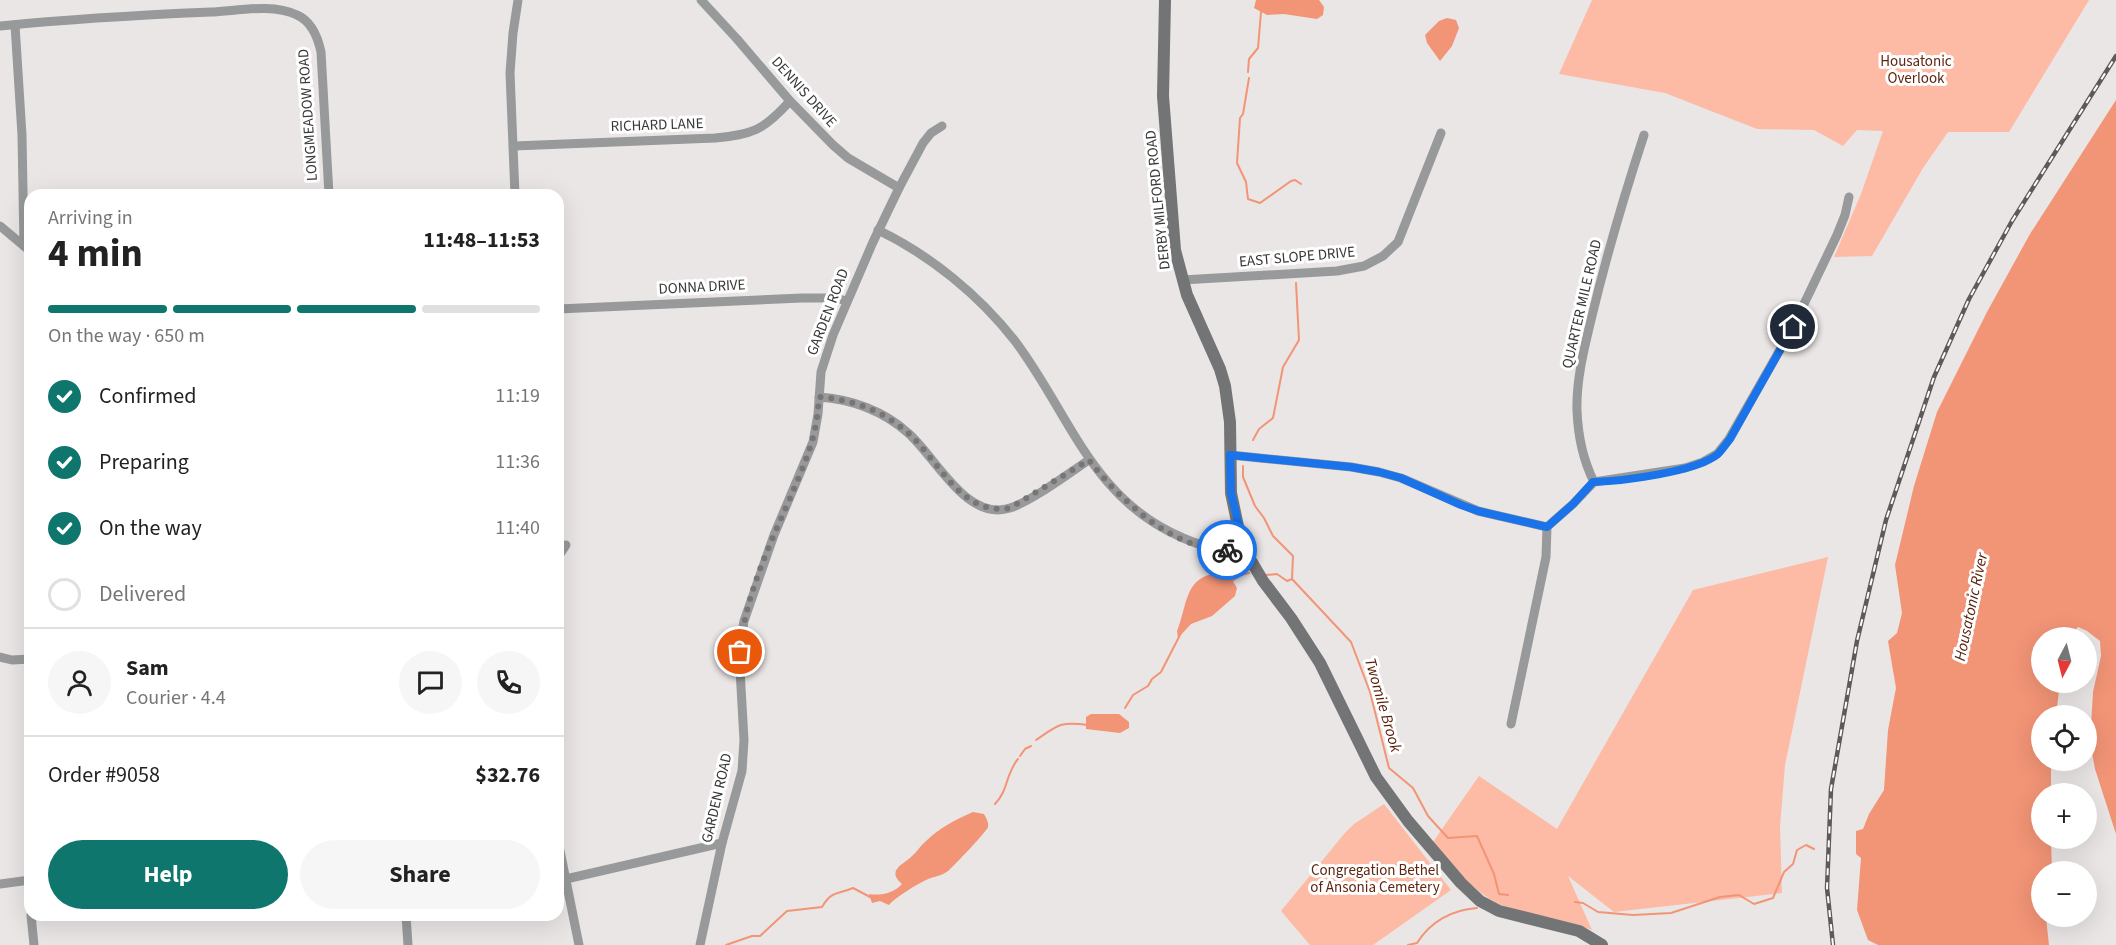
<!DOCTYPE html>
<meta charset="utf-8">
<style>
body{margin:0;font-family:"Source Sans 3",sans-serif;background:#f6f6f6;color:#222;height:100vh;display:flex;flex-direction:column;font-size:22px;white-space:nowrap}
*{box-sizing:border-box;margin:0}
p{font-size:20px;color:#767676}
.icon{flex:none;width:33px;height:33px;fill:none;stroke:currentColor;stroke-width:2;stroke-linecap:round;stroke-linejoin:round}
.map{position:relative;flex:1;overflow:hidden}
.details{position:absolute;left:24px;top:189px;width:540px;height:732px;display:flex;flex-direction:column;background:#fff;border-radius:18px;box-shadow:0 6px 24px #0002}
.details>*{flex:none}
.needle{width:39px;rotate:187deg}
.tools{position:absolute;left:2031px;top:627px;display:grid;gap:12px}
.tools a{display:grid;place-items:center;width:66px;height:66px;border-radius:50%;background:#fff;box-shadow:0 6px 24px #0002;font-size:30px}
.pin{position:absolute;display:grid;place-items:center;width:51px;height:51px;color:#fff;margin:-26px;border:3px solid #fff;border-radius:50%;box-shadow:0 2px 6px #0007}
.courier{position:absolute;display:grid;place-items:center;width:60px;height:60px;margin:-30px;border:4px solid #1a73e8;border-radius:50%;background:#fff;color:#222;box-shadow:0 2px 8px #0007}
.overview em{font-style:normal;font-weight:700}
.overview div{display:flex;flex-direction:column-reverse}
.overview{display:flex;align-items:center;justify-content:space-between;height:102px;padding:0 24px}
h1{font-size:39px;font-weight:700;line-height:45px}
.bar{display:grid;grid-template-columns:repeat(4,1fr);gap:9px 6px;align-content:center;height:72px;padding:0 24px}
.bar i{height:8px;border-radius:4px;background:#e0e0e0}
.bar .current{background:#0f766e}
.bar p{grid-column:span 4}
.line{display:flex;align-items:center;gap:15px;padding:0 24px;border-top:2px solid #e0e0e0}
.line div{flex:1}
.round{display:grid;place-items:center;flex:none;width:63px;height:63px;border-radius:32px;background:#f6f6f6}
ol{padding:0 24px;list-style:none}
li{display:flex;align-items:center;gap:18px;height:66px}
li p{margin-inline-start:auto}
li .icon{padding:6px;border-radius:50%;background:#0f766e;color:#fff;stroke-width:4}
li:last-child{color:#767676}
li i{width:33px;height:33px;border:3px solid #e0e0e0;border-radius:50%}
.primary-button{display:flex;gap:12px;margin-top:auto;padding:12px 24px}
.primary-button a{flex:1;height:69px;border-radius:36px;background:#0f766e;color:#fff;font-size:24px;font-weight:700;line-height:69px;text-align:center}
.primary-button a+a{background:#f6f6f6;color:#222}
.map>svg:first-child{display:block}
.green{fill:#fdbaa4}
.water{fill:#f29476}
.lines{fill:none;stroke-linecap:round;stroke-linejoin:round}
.stream{stroke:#f29476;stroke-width:2}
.minor{stroke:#98999a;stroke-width:9}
.secondary{stroke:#727475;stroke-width:12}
.rail-casing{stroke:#5c5a5a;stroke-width:4.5}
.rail{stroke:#fff;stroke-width:2;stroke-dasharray:7;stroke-linecap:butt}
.done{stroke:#777575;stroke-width:6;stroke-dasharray:0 10.8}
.route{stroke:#1a73e8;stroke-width:8}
.labels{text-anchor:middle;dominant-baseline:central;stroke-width:6;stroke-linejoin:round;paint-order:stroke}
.park-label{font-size:15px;fill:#5f2511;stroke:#fff}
.street-label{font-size:15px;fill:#393838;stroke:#fff}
.water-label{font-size:16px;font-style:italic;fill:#571d08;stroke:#fff}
</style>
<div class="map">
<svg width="2116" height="945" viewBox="0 0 2116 945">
<rect width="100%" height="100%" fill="#eae6e5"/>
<!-- green -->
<g class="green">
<polygon points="1592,0 2089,0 2009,132 1948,132 1923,168 1872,256 1834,257 1861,194 1883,131 1857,130 1843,146 1814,130 1757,129 1665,93 1559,74"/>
<path d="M1828,557l-43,208 -5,62 2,66 -168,19 -46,-36 24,54c-27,-11 -58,-12 -86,-23 -31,-12 -52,-40 -73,-65l46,-66 78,53 136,-239z"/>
<polygon points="1384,804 1451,890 1373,945 1310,945 1281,911 1344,834 1354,824"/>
</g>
<!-- water -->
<g class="water">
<polygon points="1256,0 1319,0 1324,7 1323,15 1317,19 1284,14 1267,15 1254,8"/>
<polygon points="1447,18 1456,20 1459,28 1452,46 1440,61 1427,43 1425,35 1439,21"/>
<polygon points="2116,100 2116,834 2095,769 2090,742 2093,692 2101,656 2100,641 2087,631 2078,627 2069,637 2042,638 2042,682 2060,683 2056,715 2042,716 2042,760 2051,761 2051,793 2042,794 2042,838 2051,839 2052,871 2042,872 2042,916 2046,917 2049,945 1878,945 1868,940 1857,910 1861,858 1856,854 1856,831 1863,829 1869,814 1884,790 1888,730 1896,688 1888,641 1897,633 1902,613 1895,565 1914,486 1937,412 1987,312 2030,234"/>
<path d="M1218,573h10l9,15 -2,8 -23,20 -21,8 -13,14 -1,-7c11,-27 7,-54 41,-58z"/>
<polygon points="1091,714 1119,714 1129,722 1129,728 1120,733 1086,729 1086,717"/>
<path d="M973,812l11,2c2,4 5,8 4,13 0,3 -35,40 -40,44 -5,4 -11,5 -17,7 -8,2 -38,21 -42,27l-9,-4 -8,2 -3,-9c12,2 25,-1 33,-10 -16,-14 1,-19 10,-28 5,-4 8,-10 13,-14 14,-14 30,-22 48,-30z"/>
</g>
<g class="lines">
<!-- stream -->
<g class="stream">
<polyline points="1248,72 1249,59 1258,48 1261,12"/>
<polyline points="1249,78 1243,114 1240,118 1237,163 1246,182 1248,199 1260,203 1291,181 1295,180 1301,184"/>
<polyline points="1253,440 1259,429 1273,418 1283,367 1299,340 1296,283"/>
<polyline points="1243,466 1243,477 1255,506 1264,518 1273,536 1293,556 1292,579"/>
<polyline points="1266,575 1277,574 1287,581 1292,579 1351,642 1370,692 1389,768 1413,788 1428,816 1448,838 1477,836 1494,874 1499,894 1508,895"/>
<polyline points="1232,581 1240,575 1249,573"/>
<polyline points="1125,708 1133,695 1148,686 1152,679 1161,672 1181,633"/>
<path d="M1036,740c22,-15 24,-19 52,-15"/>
<polyline points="1020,756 1025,749 1031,746"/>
<path d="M995,804c14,-15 10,-29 23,-45"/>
<polyline points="1575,902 1583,903 1598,912 1633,915 1671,913 1720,897 1739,895 1754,904 1773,898 1784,872 1793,864 1797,850 1806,845 1814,849"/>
<path d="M726,945l26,-9h8l27,-25 35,-4c10,-17 15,-12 31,-19l19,10"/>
<path d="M1408,945l9,-2c14,-22 35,-33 60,-35"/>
</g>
<!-- minor -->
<g class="minor">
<polyline points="701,0 737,39 790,101 833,145 848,158 899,188"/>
<polyline points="15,25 22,135 24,246"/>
<path d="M0,26c70,-7 140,-11 211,-14 26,-1 61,-9 86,3 14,6 21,23 24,37l8,143"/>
<path d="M514,146l201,-8c38,-4 48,-7 75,-37"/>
<polyline points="515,195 510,73 513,33 518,0"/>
<polyline points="0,226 30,251"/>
<path d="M878,230c52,25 101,65 137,111 55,73 76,158 168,197 21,9 38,15 61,8"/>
<polyline points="1182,280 1337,271 1364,266 1383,256 1398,242 1441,133"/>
<polyline points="558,309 802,298 835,298 847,301"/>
<path d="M819,397c32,2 65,14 89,36 28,24 58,89 102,75 22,-7 59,-35 79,-48"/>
<polyline points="1230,455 1351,467 1379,472 1401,478 1478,511 1547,527 1573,504 1594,482 1685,468 1703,462 1717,454 1729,439 1793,327 1837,235 1845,215 1849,197"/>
<path d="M1594,482c-11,-22 -16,-47 -17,-71 -1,-30 7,-62 14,-91 15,-63 33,-124 53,-185"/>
<polyline points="558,557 566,545"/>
<polyline points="0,657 12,660 30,659"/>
<polyline points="1511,724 1546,557 1547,527"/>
<polyline points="558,841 579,945"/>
<polyline points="566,879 722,843"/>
<polyline points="28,881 30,902"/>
<polyline points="0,884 30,880"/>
<polyline points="31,915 34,945"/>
<polyline points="406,915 408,945"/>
<polyline points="700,945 722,843 742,771 744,740 739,652 744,621 774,535 813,442 818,414 821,372 833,335 873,242 899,188 923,143 931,133 942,126"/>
</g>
<!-- secondary -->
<polyline class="secondary" points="1165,0 1163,96 1175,250 1187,295 1220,369 1225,386 1230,422 1231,493 1239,531 1250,559 1263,581 1291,618 1320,663 1376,777 1408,821 1461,883 1480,901 1499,911 1579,931 1602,945"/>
<!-- rail casing -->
<g class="rail-casing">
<polyline id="rail" points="1833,945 1827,888 1831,789 1857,641 1886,520 1934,377 1969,299 2012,221 2116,56"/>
</g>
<!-- rail -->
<use href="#rail" class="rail"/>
</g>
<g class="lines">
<!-- done -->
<path class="done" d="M740,652c4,-51 27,-102 48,-149 16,-39 29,-63 31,-106 32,2 65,14 89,36 31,27 53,84 102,75l79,-48c31,40 84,90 138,90"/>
<!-- route -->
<path class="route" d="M1227,550l17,-4 -13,-53 -1,-38 121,12 28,5 22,6 60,27 17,6 69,16 26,-23 20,-22c30,-1 103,-10 125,-28 4,-4 8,-10 12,-15l63,-112"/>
</g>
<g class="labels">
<!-- park labels -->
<g class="park-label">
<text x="1916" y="61">Housatonic<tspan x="1916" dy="17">Overlook</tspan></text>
<text x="1375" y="870">Congregation Bethel<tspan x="1375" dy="17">of Ansonia Cemetery</tspan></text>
</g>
<!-- street labels -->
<g class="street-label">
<text transform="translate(804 92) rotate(48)">DENNIS DRIVE</text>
<text transform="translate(308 115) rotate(-94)">LONGMEADOW ROAD</text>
<text transform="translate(657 125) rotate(-2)">RICHARD LANE</text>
<text transform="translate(1158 200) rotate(-96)">DERBY MILFORD ROAD</text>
<text transform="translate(1297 257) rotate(-5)">EAST SLOPE DRIVE</text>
<text transform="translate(702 287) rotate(-3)">DONNA DRIVE</text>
<text transform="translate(1582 304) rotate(-77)">QUARTER MILE ROAD</text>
<text transform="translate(828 312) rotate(-69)">GARDEN ROAD</text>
<text transform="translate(717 798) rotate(-77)">GARDEN ROAD</text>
</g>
<!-- water labels -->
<g class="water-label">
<text transform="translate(1971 607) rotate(-78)">Housatonic River</text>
<text transform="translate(1383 705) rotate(74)">Twomile Brook</text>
</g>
</g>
</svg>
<div class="tools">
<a><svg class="needle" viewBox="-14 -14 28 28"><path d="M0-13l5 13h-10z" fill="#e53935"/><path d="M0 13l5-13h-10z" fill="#767676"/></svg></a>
<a><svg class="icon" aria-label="locate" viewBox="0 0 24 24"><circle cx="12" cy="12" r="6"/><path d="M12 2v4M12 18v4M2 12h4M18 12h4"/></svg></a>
<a>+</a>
<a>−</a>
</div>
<div class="pin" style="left:740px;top:652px;background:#ea580c"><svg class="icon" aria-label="bag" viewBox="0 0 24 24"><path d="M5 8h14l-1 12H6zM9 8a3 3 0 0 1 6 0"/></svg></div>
<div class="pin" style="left:1793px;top:327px;background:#1f2937"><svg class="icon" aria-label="home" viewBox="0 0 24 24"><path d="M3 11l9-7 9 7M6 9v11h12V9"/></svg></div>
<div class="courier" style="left:1227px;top:550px"><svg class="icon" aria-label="bike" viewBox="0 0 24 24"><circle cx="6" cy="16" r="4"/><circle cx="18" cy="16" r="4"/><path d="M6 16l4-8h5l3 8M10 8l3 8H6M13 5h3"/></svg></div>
<section class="details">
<div class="overview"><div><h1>4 min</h1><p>Arriving in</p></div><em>11:48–11:53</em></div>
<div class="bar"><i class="current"></i><i class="current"></i><i class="current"></i><i></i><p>On the way · 650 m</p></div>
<ol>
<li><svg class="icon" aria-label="check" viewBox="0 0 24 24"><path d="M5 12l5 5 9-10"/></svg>Confirmed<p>11:19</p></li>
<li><svg class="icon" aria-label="check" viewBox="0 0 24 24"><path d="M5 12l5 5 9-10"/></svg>Preparing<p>11:36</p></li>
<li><svg class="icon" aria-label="check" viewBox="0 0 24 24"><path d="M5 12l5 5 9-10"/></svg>On the way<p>11:40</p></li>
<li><i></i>Delivered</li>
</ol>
<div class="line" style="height:108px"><a class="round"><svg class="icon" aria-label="person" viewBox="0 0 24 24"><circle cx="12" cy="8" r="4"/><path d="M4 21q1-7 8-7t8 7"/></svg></a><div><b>Sam</b><p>Courier · 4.4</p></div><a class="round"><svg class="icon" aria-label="chat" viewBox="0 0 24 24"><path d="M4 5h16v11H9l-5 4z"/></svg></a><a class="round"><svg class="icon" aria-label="phone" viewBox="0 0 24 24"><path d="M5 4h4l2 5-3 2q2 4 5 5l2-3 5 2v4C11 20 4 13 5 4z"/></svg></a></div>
<div class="line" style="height:78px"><div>Order #9058</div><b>$32.76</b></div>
<div class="primary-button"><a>Help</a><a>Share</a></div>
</section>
</div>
